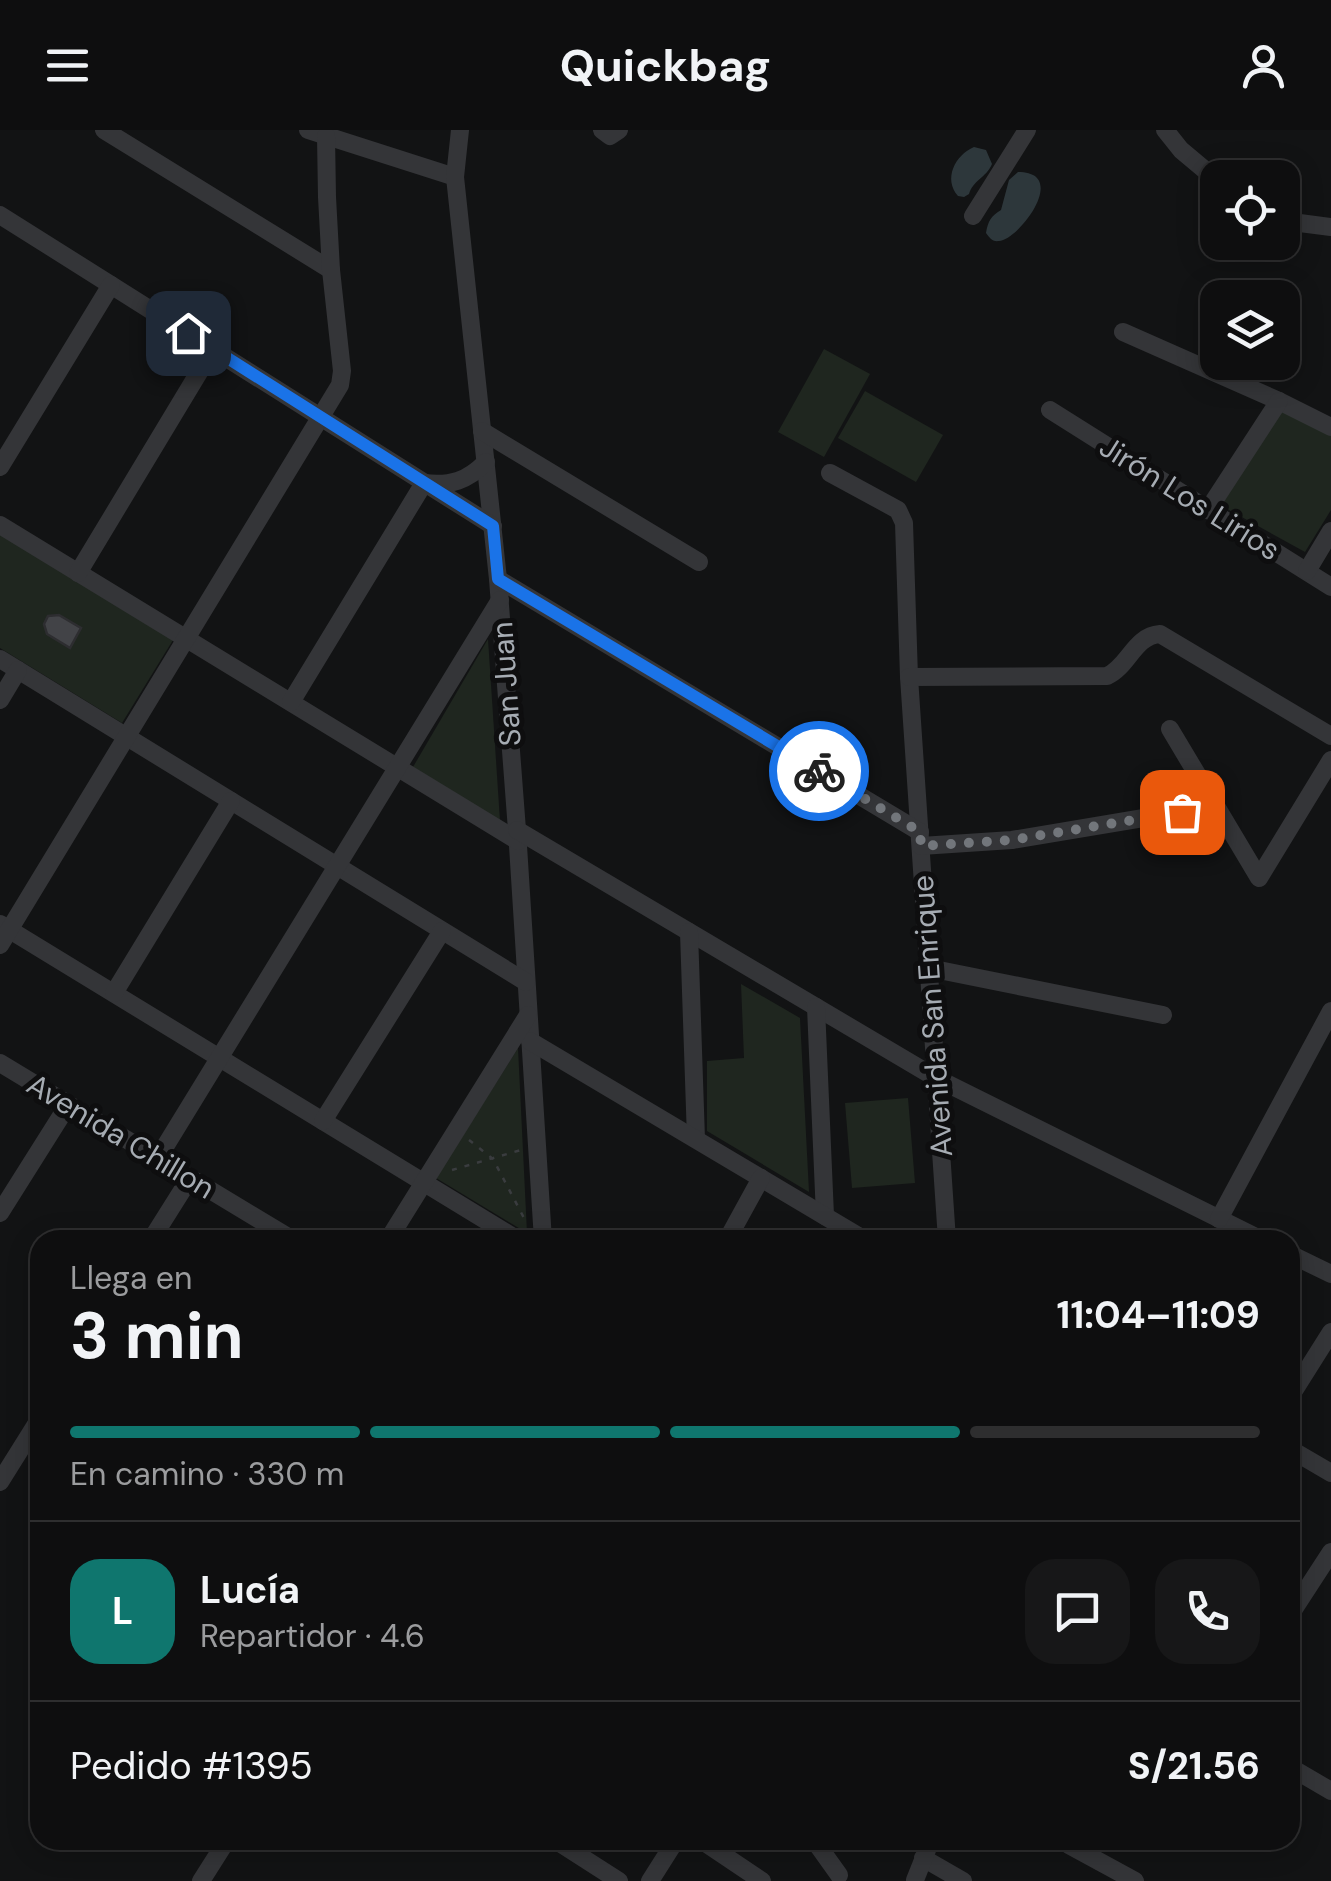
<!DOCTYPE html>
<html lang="es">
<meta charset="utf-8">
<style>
body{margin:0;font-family:"DM Sans",sans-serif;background:#171718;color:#f1f3f6;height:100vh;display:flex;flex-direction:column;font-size:38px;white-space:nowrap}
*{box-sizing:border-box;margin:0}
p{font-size:32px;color:#9b9c9e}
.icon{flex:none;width:55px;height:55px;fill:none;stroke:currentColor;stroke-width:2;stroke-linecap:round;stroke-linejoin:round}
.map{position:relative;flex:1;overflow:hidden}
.sheet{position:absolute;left:30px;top:1100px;width:1270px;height:620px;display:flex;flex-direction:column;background:#0e0e0f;border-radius:30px;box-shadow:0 5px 25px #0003,0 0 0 2px #2e2e2f}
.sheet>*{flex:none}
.buttons{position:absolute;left:1200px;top:30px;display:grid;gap:20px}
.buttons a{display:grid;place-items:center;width:100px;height:100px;border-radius:20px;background:#0e0e0f;box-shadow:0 5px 25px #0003,0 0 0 2px #2e2e2f;font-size:50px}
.pin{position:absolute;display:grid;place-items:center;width:85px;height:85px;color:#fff;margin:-42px;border-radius:20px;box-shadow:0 5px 15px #0006}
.courier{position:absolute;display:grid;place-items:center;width:100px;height:100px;margin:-50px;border:8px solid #1a73e8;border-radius:50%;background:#fff;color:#222;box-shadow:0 2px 12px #0007}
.summary em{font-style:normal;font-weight:700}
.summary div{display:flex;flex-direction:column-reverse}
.summary{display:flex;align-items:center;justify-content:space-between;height:170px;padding:0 40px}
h1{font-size:65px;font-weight:700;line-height:75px}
.bar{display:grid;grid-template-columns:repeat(4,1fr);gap:15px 10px;align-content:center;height:120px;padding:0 40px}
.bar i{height:12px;border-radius:8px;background:#2e2e2f}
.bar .current{background:#0f766e}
.bar p{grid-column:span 4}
.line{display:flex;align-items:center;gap:25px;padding:0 40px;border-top:2px solid #2e2e2f}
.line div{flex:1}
.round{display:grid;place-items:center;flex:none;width:105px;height:105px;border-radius:30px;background:#171718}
header{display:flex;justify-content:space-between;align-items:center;height:130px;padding:0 40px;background:#0e0e0f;font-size:45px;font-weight:700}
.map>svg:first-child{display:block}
.green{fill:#1f261f}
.water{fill:#2d373b}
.building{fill:#424347;stroke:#2d2d30;stroke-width:2.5}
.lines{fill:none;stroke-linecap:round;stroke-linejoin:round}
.path{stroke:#3a3c3f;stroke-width:2.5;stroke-dasharray:5 8;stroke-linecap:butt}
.minor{stroke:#343538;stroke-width:18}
.done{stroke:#72767b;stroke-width:10;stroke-dasharray:0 18}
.route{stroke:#1a73e8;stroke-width:12}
.labels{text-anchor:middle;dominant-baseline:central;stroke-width:10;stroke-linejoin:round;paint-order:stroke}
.street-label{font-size:30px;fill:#a6acb3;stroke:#0e0e0f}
</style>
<header><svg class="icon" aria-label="menu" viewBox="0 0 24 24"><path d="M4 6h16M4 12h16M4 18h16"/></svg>Quickbag<svg class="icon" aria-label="person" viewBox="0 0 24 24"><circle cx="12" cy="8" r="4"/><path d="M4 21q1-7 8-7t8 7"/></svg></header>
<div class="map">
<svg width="1331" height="1751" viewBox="0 0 1331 1751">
<rect width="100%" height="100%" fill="#121314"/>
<!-- green -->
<g class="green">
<polygon points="824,219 870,244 824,327 778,302"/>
<polygon points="865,261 943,305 916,352 838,308"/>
<polygon points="1284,278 1331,305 1331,380 1305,422 1220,375"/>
<polygon points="0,403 173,510 122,593 0,518"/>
<polygon points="488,509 500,691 413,637"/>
<polygon points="741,854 800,888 809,1062 707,1001 707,931 744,928"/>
<polygon points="518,918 527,1103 436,1048"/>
<polygon points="908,968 915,1053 852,1058 845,973"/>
</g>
<!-- water -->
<g class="water">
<path d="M974,17l12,3 6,14c-6,14 -19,16 -23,30l-5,3 -6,-1c-15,-17 -3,-41 16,-49z"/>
<path d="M1018,42c52,0 1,68 -19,69 -7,1 -9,-3 -13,-8 2,-12 5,-17 15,-23l8,-30z"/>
</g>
<!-- building -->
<polygon class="building" points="59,485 81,498 70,518 47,504 44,494 48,486"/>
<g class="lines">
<!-- path -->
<g class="path">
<polyline points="469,1010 493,1029 524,1088"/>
<polyline points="452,1040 521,1020"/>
</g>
<!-- minor -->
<g class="minor">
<polyline points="104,0 331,140"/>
<polyline points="308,0 455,47"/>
<polyline points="460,0 455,47 498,449 517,700 543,1110"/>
<polyline points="602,0 610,6 619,0"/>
<polyline points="1165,0 1181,20 1218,51"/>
<polyline points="0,85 493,396"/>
<polyline points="973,86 1027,0"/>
<polyline points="1282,87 1292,92 1331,97"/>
<polyline points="1123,202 1279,271 1331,297"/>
<polyline points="1050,280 1331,457"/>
<polyline points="482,301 699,432"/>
<polyline points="0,337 111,155"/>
<polyline points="830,343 898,380 904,393 909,547 947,1110"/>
<polyline points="1208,380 1279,271"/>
<polyline points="0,395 518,711"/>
<polyline points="1307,441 1331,401"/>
<polyline points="78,443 213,219"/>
<polyline points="498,449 920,702"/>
<polyline points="0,529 526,852"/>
<path d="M909,547l198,-1c22,-10 27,-40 53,-42l171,102"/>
<polyline points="0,570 18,540"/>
<path d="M291,572l133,-219c27,3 43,-2 62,-21"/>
<polyline points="1170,599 1259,748 1331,630"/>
<polyline points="517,700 936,948 1262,1110"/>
<polyline points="921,716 1012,710 1215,676"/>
<polyline points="0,794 518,1110"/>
<polyline points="689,802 696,1009"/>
<polyline points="0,815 340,255 342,241 331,140 327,67 326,6"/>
<polyline points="929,838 1163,885"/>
<polyline points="114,863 231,671"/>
<polyline points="816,877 825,1086"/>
<polyline points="530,911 865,1110"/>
<polyline points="0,933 293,1110"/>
<polyline points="323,991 442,801"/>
<polyline points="158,1028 500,470"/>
<polyline points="0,1083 68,975"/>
<polyline points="1219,1089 1331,881"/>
<polyline points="151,1110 190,1048"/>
<polyline points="388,1110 528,885"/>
<polyline points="727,1110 761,1048"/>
<polyline points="1290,1124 1331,1144"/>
<polyline points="1290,1267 1331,1202"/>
<polyline points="1290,1319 1331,1343"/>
<polyline points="0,1352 40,1288"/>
<polyline points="1290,1485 1331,1422"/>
<polyline points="1290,1637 1331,1661"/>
<polyline points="555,1710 619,1751"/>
<polyline points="701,1710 762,1751"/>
<polyline points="814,1710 839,1745"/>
<polyline points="1068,1710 1069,1715 1135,1751"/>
<polyline points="923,1728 963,1751"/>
<polyline points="915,1750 931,1710"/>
<polyline points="201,1751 227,1710"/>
<polyline points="650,1751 676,1710"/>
</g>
</g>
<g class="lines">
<!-- done -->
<polyline class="done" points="819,641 920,702 921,716 1012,710 1182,682"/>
<!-- route -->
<polyline class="route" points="188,203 493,396 498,449 819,641"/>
</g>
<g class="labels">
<!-- street labels -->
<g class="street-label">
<text transform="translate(1190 368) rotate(32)">Jirón Los Lirios</text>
<text transform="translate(506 554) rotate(-94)">San Juan</text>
<text transform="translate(932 886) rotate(-94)">Avenida San Enrique</text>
<text transform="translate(121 1006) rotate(31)">Avenida Chillon</text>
</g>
</g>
</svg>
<div class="buttons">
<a><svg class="icon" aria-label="locate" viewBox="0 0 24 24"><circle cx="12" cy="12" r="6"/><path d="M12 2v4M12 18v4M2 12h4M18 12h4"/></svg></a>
<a><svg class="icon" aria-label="layers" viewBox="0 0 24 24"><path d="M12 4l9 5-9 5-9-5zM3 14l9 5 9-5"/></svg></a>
</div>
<div class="pin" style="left:1182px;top:682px;background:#ea580c"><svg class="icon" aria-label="bag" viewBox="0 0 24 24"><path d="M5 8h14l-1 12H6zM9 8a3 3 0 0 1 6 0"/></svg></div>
<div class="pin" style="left:188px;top:203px;background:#1f2937"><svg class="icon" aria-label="home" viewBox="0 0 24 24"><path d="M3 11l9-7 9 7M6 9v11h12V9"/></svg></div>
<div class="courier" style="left:819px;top:641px"><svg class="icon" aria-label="bike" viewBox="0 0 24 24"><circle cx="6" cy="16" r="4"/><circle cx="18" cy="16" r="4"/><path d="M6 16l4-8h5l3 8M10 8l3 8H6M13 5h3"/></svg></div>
<section class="sheet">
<div class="summary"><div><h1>3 min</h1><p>Llega en</p></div><em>11:04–11:09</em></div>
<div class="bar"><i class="current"></i><i class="current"></i><i class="current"></i><i></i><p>En camino · 330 m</p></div>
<div class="line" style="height:180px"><b class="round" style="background:#0f766e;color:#fff">L</b><div><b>Lucía</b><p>Repartidor · 4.6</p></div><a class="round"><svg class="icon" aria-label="chat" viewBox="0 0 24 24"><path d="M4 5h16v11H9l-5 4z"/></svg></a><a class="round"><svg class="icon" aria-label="phone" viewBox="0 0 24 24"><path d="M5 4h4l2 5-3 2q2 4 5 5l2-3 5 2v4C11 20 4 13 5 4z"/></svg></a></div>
<div class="line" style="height:130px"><div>Pedido #1395</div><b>S/21.56</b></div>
</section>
</div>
